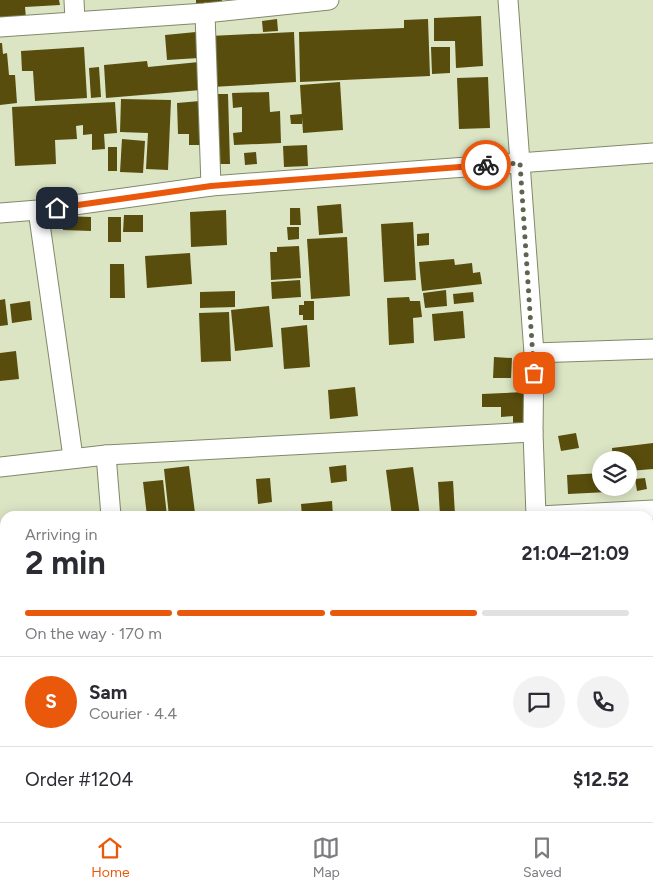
<!DOCTYPE html>
<meta charset="utf-8">
<style>
body{margin:0;font-family:Figtree,sans-serif;background:#f2f2f3;color:#2b2b33;height:100vh;display:flex;flex-direction:column;font-size:19px;white-space:nowrap}
*{box-sizing:border-box;margin:0}
p{font-size:16px;color:#7c7c81}
.icon{flex:none;width:28px;height:28px;fill:none;stroke:currentColor;stroke-width:2;stroke-linecap:round;stroke-linejoin:round}
.map{position:relative;flex:1;overflow:hidden}
.side{position:absolute;left:0px;top:511px;width:654px;height:311px;display:flex;flex-direction:column;background:#fff;border-radius:15px 15px 0 0;box-shadow:0 2px 12px #0003}
.side>*{flex:none}
.fabs{position:absolute;left:592px;top:451px;display:grid;gap:10px}
.fabs a{display:grid;place-items:center;width:45px;height:45px;border-radius:50%;background:#fff;box-shadow:0 2px 12px #0003;font-size:25px}
.pin{position:absolute;display:grid;place-items:center;width:42px;height:42px;color:#fff;margin:-21px;border-radius:10px;box-shadow:0 2px 8px #0006}
.courier{position:absolute;display:grid;place-items:center;width:50px;height:50px;margin:-25px;border:4px solid #ea580c;border-radius:50%;background:#fff;color:#222;box-shadow:0 1px 6px #0007}
.head em{font-style:normal;font-weight:700}
.head div{display:flex;flex-direction:column-reverse}
.head{display:flex;align-items:center;justify-content:space-between;height:85px;padding:0 25px}
h1{font-size:32px;font-weight:700;line-height:38px}
.bar{display:grid;grid-template-columns:repeat(4,1fr);gap:8px 5px;align-content:center;height:60px;padding:0 25px}
.bar i{height:6px;border-radius:4px;background:#e1e1e2}
.bar .current{background:#ea580c}
.bar p{grid-column:span 4}
.line{display:flex;align-items:center;gap:12px;padding:0 25px;border-top:1px solid #e1e1e2}
.line div{flex:1}
.round{display:grid;place-items:center;flex:none;width:52px;height:52px;border-radius:26px;background:#f2f2f3}
.dock{display:flex;justify-content:space-around;align-items:center;height:70px;border-top:1px solid #e1e1e2;background:#fff;font-size:14px;color:#7c7c81}
.dock a{display:grid;justify-items:center;gap:2px}
.dock .current{color:#ea580c}
.map>svg:first-child{display:block}
.building{fill:#584d0c}
.lines{fill:none;stroke-linecap:round;stroke-linejoin:round}
.street-casing{stroke:#80896a;stroke-width:21}
.street{stroke:#fff;stroke-width:19}
.done{stroke:#5e6450;stroke-width:5;stroke-dasharray:0 9}
.route{stroke:#ea580c;stroke-width:6}
</style>
<div class="map">
<svg width="653" height="822" viewBox="0 0 653 822">
<rect width="100%" height="100%" fill="#dbe5c4"/>
<!-- building -->
<g class="building">
<polygon points="0,0 59,0 60,5 25,7 26,18 0,19"/>
<rect x="196" y="0" width="26" height="3"/>
<polygon points="481,16 483,66 456,68 455,41 434,41 434,18"/>
<polygon points="277,19 278,31 263,32 262,21"/>
<polygon points="428,19 430,76 300,82 299,32 404,28 404,20"/>
<polygon points="196,32 199,58 167,60 165,35"/>
<polygon points="294,32 296,82 212,87 210,36"/>
<polygon points="0,43 2,43 3,54 7,53 9,75 15,75 17,103 0,105"/>
<polygon points="84,47 87,98 35,101 33,71 22,71 21,51"/>
<polygon points="431,47 450,47 450,73 432,74"/>
<polygon points="147,61 148,67 199,62 201,90 106,98 104,65"/>
<polygon points="99,67 101,97 91,98 89,68"/>
<polygon points="488,77 490,128 459,129 457,78"/>
<polygon points="340,82 343,130 303,133 300,85"/>
<polygon points="269,92 270,112 280,111 281,143 234,145 233,133 242,132 242,107 233,108 232,93"/>
<polygon points="215,94 228,94 230,164 217,164"/>
<polygon points="121,99 171,100 168,170 146,169 148,133 120,132"/>
<polygon points="200,101 201,145 189,145 189,134 178,134 177,103"/>
<polygon points="115,102 117,133 104,134 105,149 92,150 92,134 83,135 83,125 76,126 77,139 55,140 56,164 15,166 12,107"/>
<polygon points="302,114 302,124 291,124 290,115"/>
<polygon points="122,139 145,141 143,173 120,172"/>
<polygon points="307,145 308,166 284,167 283,146"/>
<rect x="108" y="147" width="9" height="24"/>
<polygon points="256,152 257,164 245,165 244,153"/>
<polygon points="341,204 343,233 319,235 317,206"/>
<polygon points="290,208 300,208 301,225 290,225"/>
<polygon points="226,210 227,245 191,247 190,212"/>
<polygon points="124,215 143,215 143,232 123,232"/>
<polygon points="63,216 91,217 91,231 63,230"/>
<rect x="108" y="217" width="13" height="25"/>
<polygon points="413,222 416,280 384,282 381,224"/>
<polygon points="287,227 299,227 299,239 288,240"/>
<polygon points="429,233 429,245 417,246 417,234"/>
<polygon points="347,237 350,296 311,299 307,239"/>
<polygon points="299,246 301,278 271,280 270,252 277,252 277,247"/>
<polygon points="190,253 192,284 147,288 145,256"/>
<polygon points="454,259 455,265 472,263 473,273 480,272 482,284 422,291 419,262"/>
<polygon points="110,264 124,264 125,298 110,298"/>
<polygon points="300,280 301,297 272,299 271,282"/>
<polygon points="446,290 447,306 425,308 423,293"/>
<polygon points="235,291 235,307 200,308 200,292"/>
<polygon points="473,292 474,302 454,304 453,294"/>
<polygon points="409,297 410,301 420,301 422,317 413,318 414,343 389,345 387,298"/>
<polygon points="5,299 8,325 0,326 0,300"/>
<polygon points="30,301 32,320 12,323 10,304"/>
<polygon points="304,301 314,301 314,320 303,320 303,315 299,315 299,305 304,305"/>
<polygon points="269,306 273,347 235,351 231,310"/>
<polygon points="463,311 465,338 434,341 432,314"/>
<polygon points="229,312 231,361 201,362 199,313"/>
<polygon points="307,325 310,367 284,369 281,328"/>
<polygon points="16,351 19,379 0,381 0,353"/>
<polygon points="494,357 512,358 511,378 493,378"/>
<polygon points="355,387 358,416 330,419 328,390"/>
<polygon points="526,392 527,426 513,427 513,416 501,417 501,407 482,407 482,394"/>
<polygon points="576,433 579,448 561,451 558,436"/>
<polygon points="653,443 653,469 629,471 629,460 613,460 612,448"/>
<polygon points="346,465 347,481 331,483 329,467"/>
<polygon points="189,466 195,513 169,516 164,469"/>
<polygon points="413,467 420,516 392,516 386,470"/>
<polygon points="601,473 601,488 608,488 608,492 568,494 567,475"/>
<polygon points="270,478 272,502 258,504 256,479"/>
<polygon points="645,478 647,489 637,491 635,479"/>
<polygon points="163,480 167,516 147,516 143,482"/>
<polygon points="453,481 455,514 440,515 438,482"/>
<polygon points="332,501 333,516 302,516 301,504"/>
<rect x="649" y="551" width="4" height="29"/>
<polygon points="649,593 653,593 653,651 650,651"/>
<polygon points="5,636 5,663 0,663 0,637"/>
<rect x="649" y="686" width="4" height="44"/>
<rect x="649" y="737" width="4" height="32"/>
<rect x="0" y="775" width="5" height="23"/>
<rect x="14" y="818" width="20" height="4"/>
<rect x="41" y="818" width="30" height="4"/>
<polygon points="100,818 129,818 130,822 100,822"/>
<polygon points="173,818 228,818 229,822 173,822"/>
<polygon points="234,818 270,818 270,822 235,822"/>
<polygon points="465,818 465,822 416,822 416,819"/>
<polygon points="482,818 500,818 500,822 470,822 470,819"/>
<polygon points="512,818 541,818 542,822 504,822 504,819"/>
<polygon points="629,818 640,818 644,819 643,822 627,822"/>
</g>
<g class="lines">
<!-- street casing -->
<g class="street-casing">
<g id="street">
<polyline points="74,0 75,21"/>
<polyline points="508,0 534,353 533,432 536,516"/>
<polyline points="205,13 211,186"/>
<polyline points="0,27 205,13 329,0"/>
<polyline points="38,210 73,457"/>
<polyline points="0,213 38,210 211,186 653,153"/>
<polyline points="534,353 653,349"/>
<polyline points="106,455 111,516"/>
<polyline points="0,467 106,455 533,432"/>
<polyline points="539,516 653,510"/>
<polyline points="649,661 653,661"/>
<polyline points="0,747 5,747"/>
<polyline points="649,809 653,809"/>
<polyline points="134,818 134,822"/>
<polyline points="560,818 560,822"/>
</g>
</g>
<!-- street -->
<use href="#street" class="street"/>
</g>
<g class="lines">
<!-- done -->
<polyline class="done" points="486,165 520,163 534,373"/>
<!-- route -->
<polyline class="route" points="57,208 211,186 486,165"/>
</g>
</svg>
<div class="fabs">
<a><svg class="icon" aria-label="layers" viewBox="0 0 24 24"><path d="M12 4l9 5-9 5-9-5zM3 14l9 5 9-5"/></svg></a>
</div>
<div class="pin" style="left:534px;top:373px;background:#ea580c"><svg class="icon" aria-label="bag" viewBox="0 0 24 24"><path d="M5 8h14l-1 12H6zM9 8a3 3 0 0 1 6 0"/></svg></div>
<div class="pin" style="left:57px;top:208px;background:#1f2937"><svg class="icon" aria-label="home" viewBox="0 0 24 24"><path d="M3 11l9-7 9 7M6 9v11h12V9"/></svg></div>
<div class="courier" style="left:486px;top:165px"><svg class="icon" aria-label="bike" viewBox="0 0 24 24"><circle cx="6" cy="16" r="4"/><circle cx="18" cy="16" r="4"/><path d="M6 16l4-8h5l3 8M10 8l3 8H6M13 5h3"/></svg></div>
<section class="side">
<div class="head"><div><h1>2 min</h1><p>Arriving in</p></div><em>21:04–21:09</em></div>
<div class="bar"><i class="current"></i><i class="current"></i><i class="current"></i><i></i><p>On the way · 170 m</p></div>
<div class="line" style="height:90px"><b class="round" style="background:#ea580c;color:#fff">S</b><div><b>Sam</b><p>Courier · 4.4</p></div><a class="round"><svg class="icon" aria-label="chat" viewBox="0 0 24 24"><path d="M4 5h16v11H9l-5 4z"/></svg></a><a class="round"><svg class="icon" aria-label="phone" viewBox="0 0 24 24"><path d="M5 4h4l2 5-3 2q2 4 5 5l2-3 5 2v4C11 20 4 13 5 4z"/></svg></a></div>
<div class="line" style="height:65px"><div>Order #1204</div><b>$12.52</b></div>
</section>
</div>
<nav class="dock">
<a class="current"><svg class="icon" aria-label="home" viewBox="0 0 24 24"><path d="M3 11l9-7 9 7M6 9v11h12V9"/></svg>Home</a>
<a><svg class="icon" aria-label="map" viewBox="0 0 24 24"><path d="M3 6l6-2 6 2 6-2v14l-6 2-6-2-6 2zM9 4v14M15 6v14"/></svg>Map</a>
<a><svg class="icon" aria-label="saved" viewBox="0 0 24 24"><path d="M7 4h10v16l-5-4-5 4z"/></svg>Saved</a>
</nav>
